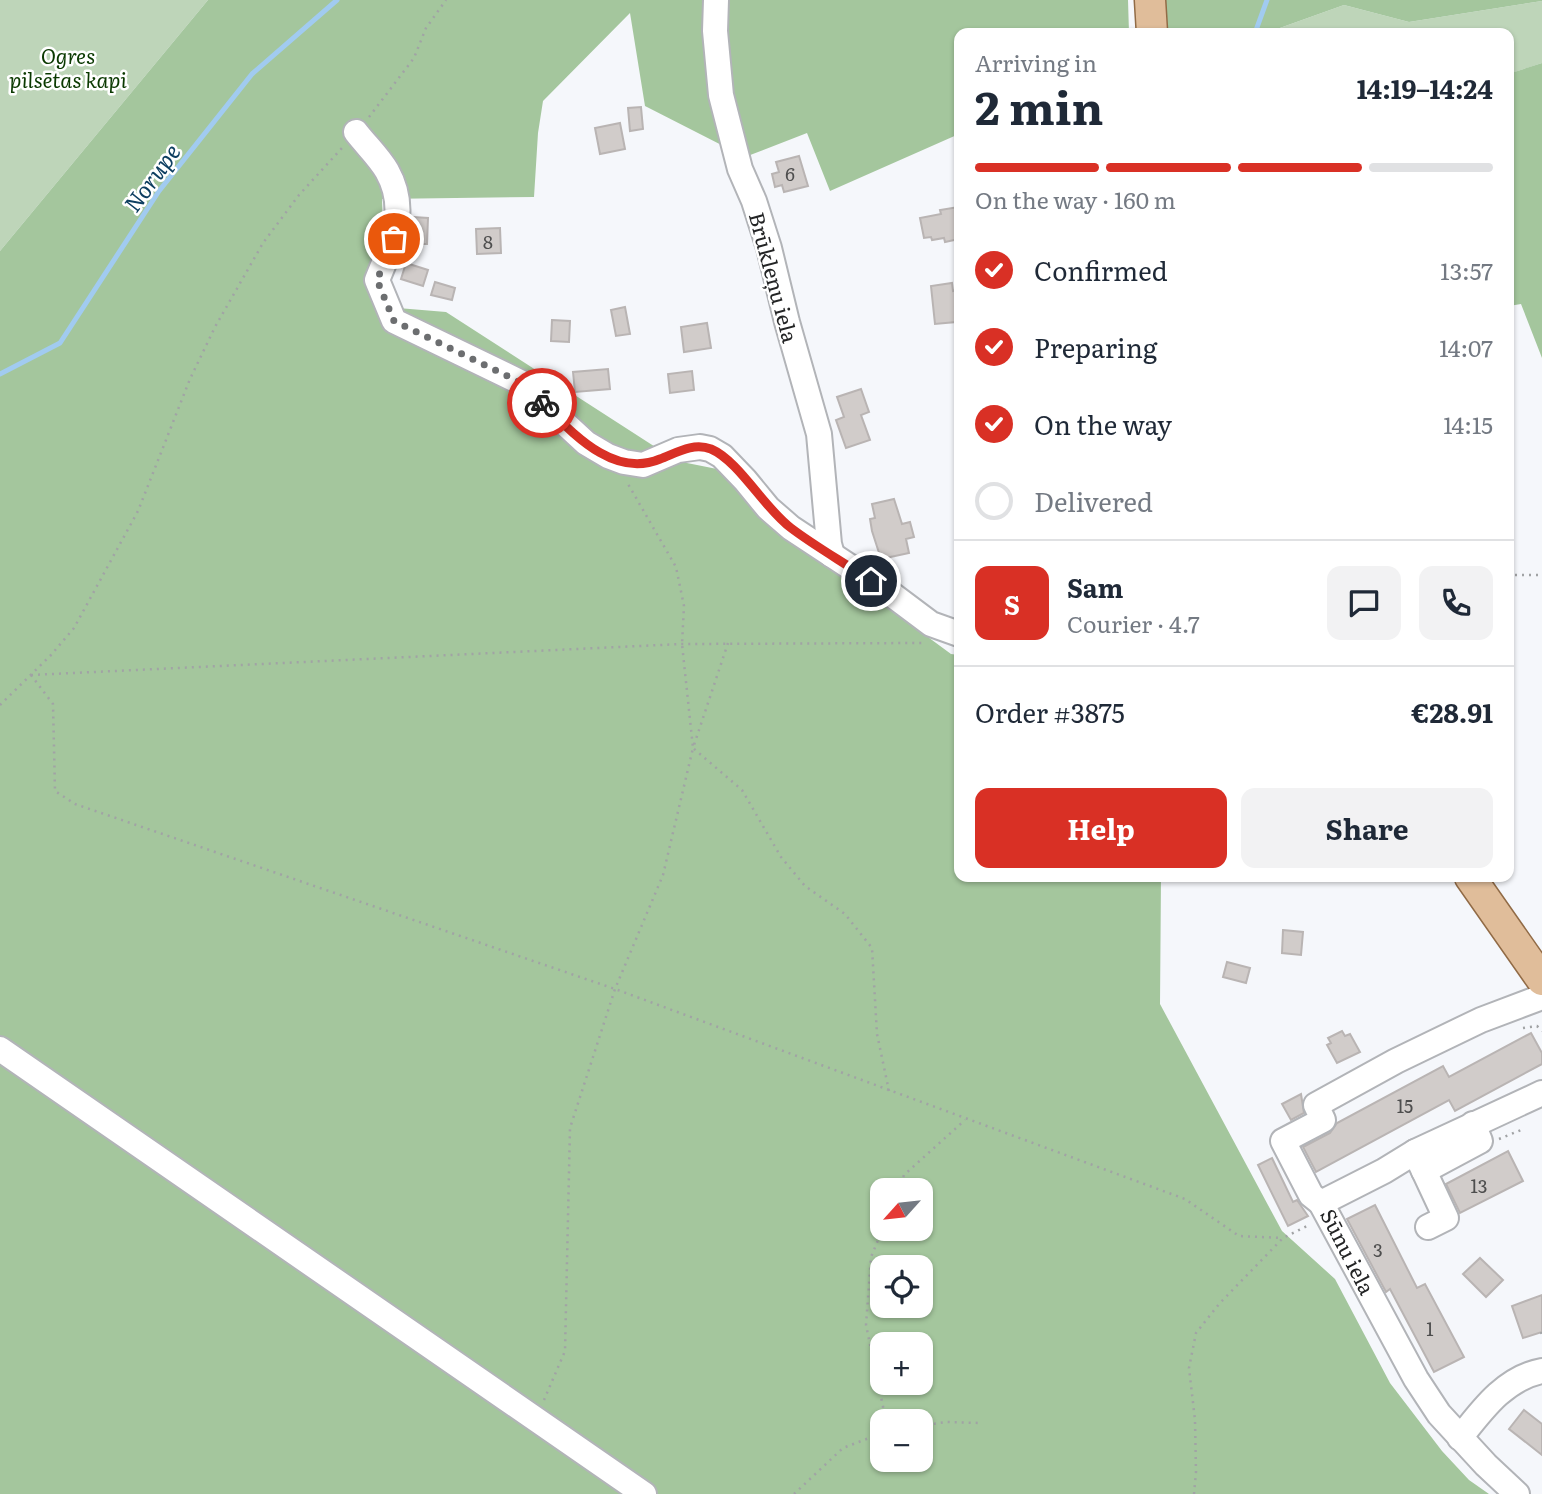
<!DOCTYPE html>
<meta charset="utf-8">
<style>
body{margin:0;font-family:Literata,serif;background:#f2f2f3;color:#1f2937;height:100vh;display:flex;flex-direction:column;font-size:26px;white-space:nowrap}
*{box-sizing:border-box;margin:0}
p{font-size:23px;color:#747a83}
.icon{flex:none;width:38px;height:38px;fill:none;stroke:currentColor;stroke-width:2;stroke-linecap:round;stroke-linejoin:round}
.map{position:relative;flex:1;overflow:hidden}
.details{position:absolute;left:954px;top:28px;width:560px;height:854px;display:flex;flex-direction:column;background:#fff;border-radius:14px;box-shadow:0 2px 5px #0004}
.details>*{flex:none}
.needle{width:46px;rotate:243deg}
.buttons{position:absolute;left:870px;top:1178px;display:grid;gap:14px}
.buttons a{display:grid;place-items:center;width:63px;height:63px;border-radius:14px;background:#fff;box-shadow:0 2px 5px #0004;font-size:35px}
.pin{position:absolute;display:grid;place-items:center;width:60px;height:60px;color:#fff;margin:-30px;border:4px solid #fff;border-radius:50%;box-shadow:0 2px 7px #0007}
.courier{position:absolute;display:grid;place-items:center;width:70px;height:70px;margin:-35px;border:5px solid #d93025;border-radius:50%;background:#fff;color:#222;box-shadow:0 2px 9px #0007}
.overview em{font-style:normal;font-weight:700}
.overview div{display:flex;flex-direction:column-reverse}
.overview{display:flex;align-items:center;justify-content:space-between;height:119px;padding:0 21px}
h1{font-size:46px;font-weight:700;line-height:52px}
.bar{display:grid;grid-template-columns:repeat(4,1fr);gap:10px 7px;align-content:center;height:84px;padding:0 21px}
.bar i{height:9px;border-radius:5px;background:#e0e1e3}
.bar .selected{background:#d93025}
.bar p{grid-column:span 4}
.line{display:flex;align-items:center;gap:18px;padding:0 21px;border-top:2px solid #e0e1e3}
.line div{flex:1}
.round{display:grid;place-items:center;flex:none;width:74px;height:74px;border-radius:14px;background:#f2f2f3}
ol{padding:0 21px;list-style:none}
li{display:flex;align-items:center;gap:21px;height:77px}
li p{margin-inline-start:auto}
li .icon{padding:7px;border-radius:50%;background:#d93025;color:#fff;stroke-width:4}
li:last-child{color:#747a83}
li i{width:38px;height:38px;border:4px solid #e0e1e3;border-radius:50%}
.primary-button{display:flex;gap:14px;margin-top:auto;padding:14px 21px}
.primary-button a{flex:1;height:80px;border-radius:14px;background:#d93025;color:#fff;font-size:28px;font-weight:700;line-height:80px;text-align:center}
.primary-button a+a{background:#f2f2f3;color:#1f2937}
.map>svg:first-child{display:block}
.green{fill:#bed5b9}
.forest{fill:#a4c69d;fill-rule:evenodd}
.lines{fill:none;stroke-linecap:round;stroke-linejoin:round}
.stream{stroke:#a1cbf0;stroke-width:5}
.building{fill:#d1ccca;stroke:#b9b4b3;stroke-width:2}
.minor-casing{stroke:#b2b4b8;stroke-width:28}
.major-casing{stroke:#916b46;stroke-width:33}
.path{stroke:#a1a3a5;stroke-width:2.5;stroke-dasharray:2 5;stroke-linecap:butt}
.minor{stroke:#fff;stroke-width:24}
.major{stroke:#e0bd9a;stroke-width:30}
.done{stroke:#6c6e70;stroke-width:7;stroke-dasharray:0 12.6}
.route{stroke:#d93025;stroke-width:9}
.labels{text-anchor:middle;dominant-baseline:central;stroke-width:5;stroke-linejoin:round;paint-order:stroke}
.number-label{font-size:18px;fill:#4e4e4e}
.park-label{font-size:21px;font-style:italic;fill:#0a3900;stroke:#fff}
.street-label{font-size:21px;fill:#232425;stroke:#fff}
.water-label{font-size:23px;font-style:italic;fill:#0d3e60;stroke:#fff}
</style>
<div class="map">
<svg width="1542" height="1494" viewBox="0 0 1542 1494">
<rect width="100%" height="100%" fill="#f5f7fb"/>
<!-- green -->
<g class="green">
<polygon points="0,0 208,0 0,251"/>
<polygon points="1542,1 1542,63 1509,74 1508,33 1266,33 1344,5 1409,22"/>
</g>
<!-- forest -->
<g class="forest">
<path d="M208,0h920l1,33h-170v101l-129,57 -23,-58 -62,24 -100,-51 -15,-93 -87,88 -5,32 -4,64 -152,2 4,108 60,5 231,149 40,8 88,83 93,63 53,39 8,1v222h202l-1,127 122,227 53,48 55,104 52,68 27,29 20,14h-1489v-1243zM882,1190h38v38h-38zM882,1267h38v39h-38zM882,1344h38v38h-38zM882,1421h38v39h-38z"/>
<polygon points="1155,0 1542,0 1542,1 1409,22 1344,5 1266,33 1156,33"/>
<polygon points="1542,63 1542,358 1521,304 1509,306 1508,74"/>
</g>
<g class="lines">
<!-- stream -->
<g class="stream">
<polyline points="1255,33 1267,0"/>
<polyline points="0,374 60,343 159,191 252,74 337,0"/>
</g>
</g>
<!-- building -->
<g class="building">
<polygon points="641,107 643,129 630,131 628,108"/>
<polygon points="620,123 625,149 600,154 595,128"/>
<polygon points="799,156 808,186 784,192 782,185 775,187 772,174 779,172 776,162"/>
<polygon points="959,207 959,239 945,242 944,238 932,240 931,237 924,238 920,218 941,214 940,210"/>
<polygon points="413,217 428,218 427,244 411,244"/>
<polygon points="500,228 501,253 477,254 476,229"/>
<polygon points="406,263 428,270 423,286 401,279"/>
<polygon points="435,282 455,288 452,300 431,295"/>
<polygon points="952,283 953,291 959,290 959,307 955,307 956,322 935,324 931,286"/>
<polygon points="625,307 630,334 616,336 611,310"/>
<polygon points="552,320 570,321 569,342 551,341"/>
<polygon points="707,323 711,348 684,352 681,327"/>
<polygon points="608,369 610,389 575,392 573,372"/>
<polygon points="692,371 694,390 670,393 668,374"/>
<polygon points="861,389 869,412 861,415 870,440 846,448 836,420 844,417 837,397"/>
<polygon points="894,499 902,524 910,522 914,537 906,539 909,553 881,559 872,531 870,519 875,518 872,504"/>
<polygon points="1283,930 1303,932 1301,955 1282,953"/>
<polygon points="1227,962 1250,968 1246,983 1223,977"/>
<polygon points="1342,1031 1345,1036 1350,1034 1360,1052 1337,1063 1327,1045 1331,1043 1328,1038"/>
<polygon points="1531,1033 1542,1053 1542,1064 1455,1111 1449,1100 1316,1172 1303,1147 1330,1133 1337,1123 1443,1066 1449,1077"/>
<polygon points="1301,1094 1304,1113 1291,1120 1282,1104"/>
<polygon points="1508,1151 1523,1181 1460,1213 1446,1184"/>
<polygon points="1272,1158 1293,1202 1297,1200 1308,1216 1288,1226 1258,1165"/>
<polygon points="1375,1205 1417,1288 1425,1284 1464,1357 1434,1372 1390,1289 1386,1292 1347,1219"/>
<polygon points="1480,1258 1503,1280 1486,1297 1463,1274"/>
<polygon points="1542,1295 1542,1332 1523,1338 1512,1306"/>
<polygon points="1524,1410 1542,1424 1542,1455 1509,1429"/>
</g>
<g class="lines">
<!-- minor casing -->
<g class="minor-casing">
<g id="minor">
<polyline points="716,0 715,31 721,95 740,169 754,201 769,248 787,322 819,434 829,544 832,555"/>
<path d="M356,132c10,13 23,25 31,39 22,39 5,72 -10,109l17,41 126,61 66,61 22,13 16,6 19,3 35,-15 22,-3 10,2 12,7 23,24 23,28 23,20 100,66 40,30 28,10"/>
<polyline points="0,1049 644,1494"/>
<polyline points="1415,1152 1424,1171 1480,1141 1473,1124"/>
<polyline points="1424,1171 1446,1218 1428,1227"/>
<polyline points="1321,1203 1384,1171 1415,1152 1542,1093"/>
<path d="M1460,1438c22,-28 45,-60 82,-67"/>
<polyline points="1517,1494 1486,1465 1439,1414 1416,1379 1321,1203 1311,1195 1283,1141 1323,1120 1316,1105 1396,1061 1481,1020 1542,997"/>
</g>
</g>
<!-- major casing -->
<g class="major-casing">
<g id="major">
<polyline points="1150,0 1152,33"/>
<polyline points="1470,877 1542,980"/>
</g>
</g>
<!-- path -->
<g class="path">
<polyline points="369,117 414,58 426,28 446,0"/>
<polyline points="1508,575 1542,575"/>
<polyline points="728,643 693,748 742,790 781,857 805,886 845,914 872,948 877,1034 889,1091"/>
<polyline points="31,675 53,704 55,791 75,804 615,989 1185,1199 1239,1236 1283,1238"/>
<polyline points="31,675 682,644 923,643"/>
<polyline points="0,705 51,655 74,628 138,511 190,379 215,327 263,243 299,195 342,148"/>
<polyline points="1523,1028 1537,1026 1542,1031"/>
<polyline points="1499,1139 1521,1130"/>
<polyline points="898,1190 904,1175 965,1120"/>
<polyline points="883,1228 871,1257 866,1325 886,1421"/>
<polyline points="1541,1332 1542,1335"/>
<polyline points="544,1400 565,1351 570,1128 615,989 663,875 693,748 682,644 684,606 676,567 628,484"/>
<polyline points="920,1426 946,1422 980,1423"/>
<polyline points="794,1494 843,1448 882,1433"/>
<polyline points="1194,1494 1196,1472 1195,1420 1189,1368 1196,1333 1219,1304 1283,1238 1309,1225"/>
</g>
<!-- minor -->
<use href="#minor" class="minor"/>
<!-- major -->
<use href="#major" class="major"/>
</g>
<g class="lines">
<!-- done -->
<polyline class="done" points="394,239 377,280 394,321 520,382 542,403"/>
<!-- route -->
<path class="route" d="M542,403c30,29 71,76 118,56 16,-6 33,-17 51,-10 28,12 53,59 80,79 25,19 54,35 80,53"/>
</g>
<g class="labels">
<!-- number labels -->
<g class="number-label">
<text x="790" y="173">6</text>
<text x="488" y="241">8</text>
<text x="1405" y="1105">15</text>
<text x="1479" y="1185">13</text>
<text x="1378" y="1249">3</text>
<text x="1430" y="1328">1</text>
</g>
<!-- park labels -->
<g class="park-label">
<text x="68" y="54">Ogres<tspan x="68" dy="24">pilsētas kapi</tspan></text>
</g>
<!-- street labels -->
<g class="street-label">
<text transform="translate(775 277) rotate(75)">Brūkleņu iela</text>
<text transform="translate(1349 1251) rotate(63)">Sūnu iela</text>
</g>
<!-- water labels -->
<g class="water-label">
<text transform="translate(151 177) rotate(-54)">Norupe</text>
</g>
</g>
</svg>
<div class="buttons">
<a><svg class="needle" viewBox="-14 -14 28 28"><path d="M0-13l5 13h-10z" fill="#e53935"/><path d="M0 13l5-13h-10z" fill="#747a83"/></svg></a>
<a><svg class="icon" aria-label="locate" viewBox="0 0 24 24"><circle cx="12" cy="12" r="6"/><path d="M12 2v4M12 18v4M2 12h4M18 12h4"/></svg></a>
<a>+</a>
<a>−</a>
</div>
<div class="pin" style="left:394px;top:239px;background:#ea580c"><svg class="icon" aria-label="bag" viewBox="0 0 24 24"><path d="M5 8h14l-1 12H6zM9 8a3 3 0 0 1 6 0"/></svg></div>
<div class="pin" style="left:871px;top:581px;background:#1f2937"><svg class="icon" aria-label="home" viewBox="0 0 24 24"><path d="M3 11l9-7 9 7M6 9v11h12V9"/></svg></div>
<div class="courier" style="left:542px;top:403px"><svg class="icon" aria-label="bike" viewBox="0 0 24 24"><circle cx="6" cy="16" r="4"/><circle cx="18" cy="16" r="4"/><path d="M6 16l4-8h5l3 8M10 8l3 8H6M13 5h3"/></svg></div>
<section class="details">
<div class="overview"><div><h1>2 min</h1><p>Arriving in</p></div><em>14:19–14:24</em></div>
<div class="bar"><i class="selected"></i><i class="selected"></i><i class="selected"></i><i></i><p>On the way · 160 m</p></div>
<ol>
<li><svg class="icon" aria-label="check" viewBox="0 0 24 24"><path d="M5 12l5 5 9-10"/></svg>Confirmed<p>13:57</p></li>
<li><svg class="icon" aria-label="check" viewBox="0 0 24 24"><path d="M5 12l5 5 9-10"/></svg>Preparing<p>14:07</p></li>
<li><svg class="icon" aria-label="check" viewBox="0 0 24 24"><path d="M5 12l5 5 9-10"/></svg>On the way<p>14:15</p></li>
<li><i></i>Delivered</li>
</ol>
<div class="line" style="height:126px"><b class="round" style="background:#d93025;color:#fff">S</b><div><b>Sam</b><p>Courier · 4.7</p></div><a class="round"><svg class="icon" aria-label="chat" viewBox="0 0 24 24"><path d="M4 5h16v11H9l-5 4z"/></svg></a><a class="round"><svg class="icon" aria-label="phone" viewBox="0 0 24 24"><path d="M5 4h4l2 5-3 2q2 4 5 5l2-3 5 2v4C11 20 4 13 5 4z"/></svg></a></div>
<div class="line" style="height:91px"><div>Order #3875</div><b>€28.91</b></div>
<div class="primary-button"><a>Help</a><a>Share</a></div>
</section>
</div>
